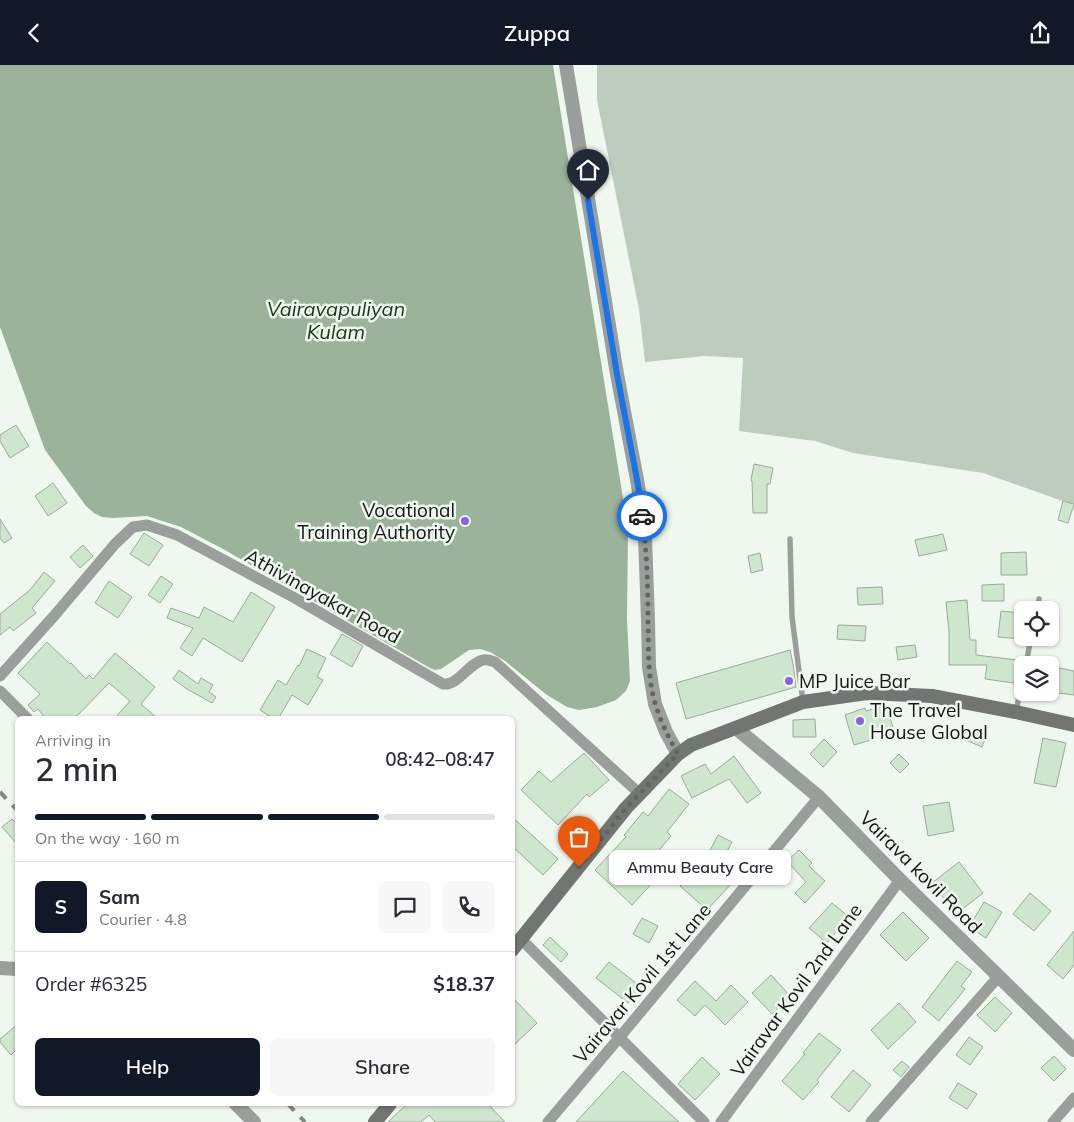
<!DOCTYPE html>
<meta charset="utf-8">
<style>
body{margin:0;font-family:Mulish,sans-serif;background:#f7f7f7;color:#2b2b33;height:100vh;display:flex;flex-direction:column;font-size:19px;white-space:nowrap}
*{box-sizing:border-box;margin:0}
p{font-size:16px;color:#7c7c81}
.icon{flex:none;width:28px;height:28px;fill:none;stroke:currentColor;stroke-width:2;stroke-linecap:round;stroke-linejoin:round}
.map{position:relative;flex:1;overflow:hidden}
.drawer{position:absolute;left:15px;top:651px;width:500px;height:390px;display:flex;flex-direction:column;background:#fff;border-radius:8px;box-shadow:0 1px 4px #0004}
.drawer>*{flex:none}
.tools{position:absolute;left:1014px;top:536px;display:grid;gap:10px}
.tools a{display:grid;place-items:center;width:45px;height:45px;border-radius:8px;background:#fff;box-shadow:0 1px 4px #0004;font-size:25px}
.pin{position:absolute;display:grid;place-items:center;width:42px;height:42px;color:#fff;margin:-51px -21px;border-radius:50% 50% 50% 0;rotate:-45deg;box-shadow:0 0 5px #0007}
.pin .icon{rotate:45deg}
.courier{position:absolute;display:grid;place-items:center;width:50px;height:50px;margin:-25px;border:4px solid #1a73e8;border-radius:50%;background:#fff;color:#222;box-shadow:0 1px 6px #0007}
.bubble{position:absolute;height:35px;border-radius:8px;background:#fff;box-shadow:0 1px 4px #0004;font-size:16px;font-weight:600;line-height:35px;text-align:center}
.overview em{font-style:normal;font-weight:600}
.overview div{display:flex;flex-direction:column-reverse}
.overview{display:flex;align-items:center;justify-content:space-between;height:85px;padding:0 20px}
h1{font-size:32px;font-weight:600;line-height:38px}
.bar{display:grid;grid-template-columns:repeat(4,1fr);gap:8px 5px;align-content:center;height:60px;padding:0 20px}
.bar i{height:6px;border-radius:4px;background:#e1e1e2}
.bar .selected{background:#111827}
.bar p{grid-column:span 4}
.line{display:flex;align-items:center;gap:12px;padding:0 20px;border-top:1px solid #e1e1e2}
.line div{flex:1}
.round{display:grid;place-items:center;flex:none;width:52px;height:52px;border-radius:8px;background:#f7f7f7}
.button{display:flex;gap:10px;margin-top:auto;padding:10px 20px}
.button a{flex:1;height:58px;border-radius:8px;background:#111827;color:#fff;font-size:20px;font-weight:600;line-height:58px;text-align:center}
.button a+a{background:#f7f7f7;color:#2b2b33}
header{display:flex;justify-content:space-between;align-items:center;height:65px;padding:0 20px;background:#111827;color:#fff;font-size:22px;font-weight:600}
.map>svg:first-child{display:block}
.green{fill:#bdccbd}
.water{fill:#9bb29b}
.building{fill:#cee6ce;stroke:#9fa79f}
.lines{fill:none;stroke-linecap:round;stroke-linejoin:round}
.service{stroke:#9b9f9b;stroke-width:5.5}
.minor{stroke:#9b9f9b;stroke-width:11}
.tertiary{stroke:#9b9f9b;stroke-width:14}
.secondary{stroke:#717671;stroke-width:14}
.rail{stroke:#818781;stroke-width:4;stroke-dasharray:9 9;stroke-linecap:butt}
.done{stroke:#616661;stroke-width:5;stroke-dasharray:0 9}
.route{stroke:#1a73e8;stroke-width:6}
.poi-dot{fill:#8a62dc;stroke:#eff8ef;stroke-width:2}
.labels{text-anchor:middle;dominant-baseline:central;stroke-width:5;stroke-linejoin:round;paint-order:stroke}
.poi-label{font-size:19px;fill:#141714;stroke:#eff8ef;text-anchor:start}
.street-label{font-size:19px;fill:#141714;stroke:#eff8ef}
.water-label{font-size:20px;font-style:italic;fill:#133817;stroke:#eff8ef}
</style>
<header><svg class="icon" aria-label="back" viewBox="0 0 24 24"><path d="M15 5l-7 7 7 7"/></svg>Zuppa<svg class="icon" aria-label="share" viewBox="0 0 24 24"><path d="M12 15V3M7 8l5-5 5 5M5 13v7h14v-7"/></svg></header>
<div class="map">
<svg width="1074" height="1057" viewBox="0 0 1074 1057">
<rect width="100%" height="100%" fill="#eff8ef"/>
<!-- green -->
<polygon class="green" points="597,0 1074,0 1074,440 983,408 853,388 815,376 739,366 743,293 705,291 645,297 639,244 597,35"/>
<!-- water -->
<polygon class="water" points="0,0 553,0 628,464 627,554 630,616 626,626 616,635 597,642 579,645 567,642 547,630 505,596 490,587 480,584 469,585 441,604 435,605 430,603 223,484 181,462 147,451 113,453 102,452 94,448 86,441 45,385 0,262"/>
<!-- building -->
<g class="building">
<polygon points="16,360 29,381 10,393 0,376 0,370"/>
<polygon points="754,399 773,403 770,419 767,419 767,448 753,448 752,416 751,415"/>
<polygon points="53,418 67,438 48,451 35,431"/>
<polygon points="1063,436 1074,439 1068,458 1058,455"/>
<polygon points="0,454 12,473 4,478 0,473"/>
<polygon points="144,468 163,480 149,501 130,489"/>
<polygon points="943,469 947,485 919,491 915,475"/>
<polygon points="83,480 93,491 80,503 70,492"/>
<polygon points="1026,487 1027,510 1001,510 1001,488"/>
<polygon points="760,488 763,505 751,508 748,491"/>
<polygon points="44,507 55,516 32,543 36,548 13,566 10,562 0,570 0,549 30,525"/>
<polygon points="161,511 173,519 160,538 148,530"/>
<polygon points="109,516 132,532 118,553 95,538"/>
<polygon points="1004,519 1004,536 982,536 982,520"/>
<polygon points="882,522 883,539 858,540 857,523"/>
<polygon points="251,527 275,542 242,597 203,573 192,591 180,583 193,563 167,553 171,543 199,553 204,542 233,557"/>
<polygon points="967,535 970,575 976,575 976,590 1017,595 1014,618 985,614 987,600 949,600 949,567 946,537"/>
<polygon points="1001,546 1022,548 1022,574 998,572"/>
<polygon points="838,560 866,561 865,576 837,574"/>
<polygon points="342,569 363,581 352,602 330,589"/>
<polygon points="47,577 70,599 71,598 86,614 89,610 93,614 115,588 155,622 141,639 158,654 114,654 130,636 109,618 74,654 46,654 38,644 34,647 28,640 40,629 18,608"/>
<polygon points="915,580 917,592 898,595 896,582"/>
<polygon points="307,584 326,593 317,612 323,615 308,640 292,630 278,654 274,654 260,645 278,615 286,620 298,600 299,601"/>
<polygon points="790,585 793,599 796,622 686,654 676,618"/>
<polygon points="1050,601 1074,606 1074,630 1050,627"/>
<polygon points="179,605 198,619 201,613 213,620 209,627 216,632 212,638 187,624 173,614"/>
<polygon points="886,640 893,662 873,668 874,674 854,680 845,650 865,643 866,646"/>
<polygon points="815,654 816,672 793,672 793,655"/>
<polygon points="973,664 987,670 982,682 968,676"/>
<polygon points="1043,673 1066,678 1056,722 1034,718"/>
<polygon points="824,674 837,687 823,702 810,689"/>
<polygon points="584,688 609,715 589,732 587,729 558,760 521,725 539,706 551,717"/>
<polygon points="899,689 909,699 900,708 890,698"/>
<polygon points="734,691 761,728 747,738 729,714 692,733 681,711 705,699 711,709"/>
<polygon points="669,724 689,739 667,767 671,771 644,803 656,814 632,840 595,805 626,772 624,770 643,747 648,751"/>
<polygon points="949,737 954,766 928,771 923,741"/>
<polygon points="512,752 558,794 543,810 512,781"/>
<polygon points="12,754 18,760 18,780 2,762"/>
<polygon points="718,770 732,777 717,805 732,818 707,845 680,821 707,791"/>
<polygon points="799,785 812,798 809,801 825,816 805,838 795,828 806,817 787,796"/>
<polygon points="959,797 983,828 956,849 932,818"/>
<polygon points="1030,828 1051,846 1034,866 1013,849"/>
<polygon points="984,837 1002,847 986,873 969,862"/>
<polygon points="832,838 849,852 827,878 809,863"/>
<polygon points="903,847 929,873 906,896 880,870"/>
<polygon points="642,853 658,861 649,878 633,869"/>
<polygon points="1074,866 1074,900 1063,914 1047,900"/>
<polygon points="550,872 568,889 561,897 543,880"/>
<polygon points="957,896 972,907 961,921 965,924 939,956 922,942"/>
<polygon points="609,897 641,922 628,938 596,913"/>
<polygon points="771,910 791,932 772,949 752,928"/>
<polygon points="695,916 716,936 731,920 748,937 725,960 705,940 695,951 677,935"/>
<polygon points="512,932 537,958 512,982"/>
<polygon points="995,932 1012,948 995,967 977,950"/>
<polygon points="899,938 916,957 888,984 871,965"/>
<polygon points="18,959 18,983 11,990 0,977 0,974"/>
<polygon points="819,968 841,985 817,1015 819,1017 803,1035 782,1016 805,989 803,988"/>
<polygon points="969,972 983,982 970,1000 956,990"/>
<polygon points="1054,991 1066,1004 1054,1016 1041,1003"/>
<polygon points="702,992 720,1009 695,1035 678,1019"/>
<polygon points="902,996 909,1002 901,1012 893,1005"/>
<polygon points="853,1005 871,1020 849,1047 831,1032"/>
<polygon points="623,1006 679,1057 576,1057"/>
<polygon points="958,1018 977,1029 967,1044 949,1033"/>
<polygon points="407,1039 488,1039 505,1057 435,1057 429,1050 421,1057 388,1057"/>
</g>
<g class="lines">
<!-- service -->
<g class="service">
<polyline points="790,474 792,552 803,637"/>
<polyline points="1037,545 1039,534"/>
<polyline points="1026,600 1031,572"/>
<polyline points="1016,647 1022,615"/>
</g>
<!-- minor -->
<g class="minor">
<path d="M0,611l54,-60 61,-72 18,-17 14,-2 30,10 116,62 150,87c15,2 26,-21 40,-24 4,-1 9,1 12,2l145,132"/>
<polyline points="0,626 28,654"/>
<polyline points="521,874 704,1057"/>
<polyline points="548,1057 619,973 819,732"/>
<polyline points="721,1057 900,815"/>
<polyline points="871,1057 999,911"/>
<polyline points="1053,1057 1074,1033"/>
</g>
<!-- tertiary -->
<g class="tertiary">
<polyline points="566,0 617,309 638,420 645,472 648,555 649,602 655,639 666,667 678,689"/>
<polyline points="736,663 819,732 900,815 1074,985"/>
<polyline points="0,903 18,904"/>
<polyline points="236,1039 254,1057"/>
</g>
<!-- secondary -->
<g class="secondary">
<polyline points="512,885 626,743 678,689 691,680 803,637 867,628 932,631 1016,647 1074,660"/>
<polyline points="375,1057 390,1039"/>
</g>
<!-- rail -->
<g class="rail">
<polyline points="0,727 18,746"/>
<polyline points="288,1039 305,1057"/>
</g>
</g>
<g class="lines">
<!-- done -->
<path class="done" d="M579,802l47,-59 52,-54c-9,-16 -17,-31 -22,-48 -9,-27 -7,-56 -8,-84 0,-35 -1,-71 -6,-106"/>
<!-- route -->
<polyline class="route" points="588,135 617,309 638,420 642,451"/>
</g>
<!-- markers -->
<g class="poi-dot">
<circle cx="465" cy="456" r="5"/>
<circle cx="789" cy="616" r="5"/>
<circle cx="860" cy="656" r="5"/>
</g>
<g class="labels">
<!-- poi labels -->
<g class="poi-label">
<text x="455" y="445" text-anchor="end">Vocational<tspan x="455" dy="22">Training Authority</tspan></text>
<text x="799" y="616">MP Juice Bar</text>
<text x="870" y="645">The Travel<tspan x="870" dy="22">House Global</tspan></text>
</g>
<!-- street labels -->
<g class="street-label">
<text transform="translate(323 531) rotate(29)">Athivinayakar Road</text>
<text transform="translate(921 807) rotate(45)">Vairava kovil Road</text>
<text transform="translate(642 918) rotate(-50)">Vairavar Kovil 1st Lane</text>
<text transform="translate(796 925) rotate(-54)">Vairavar Kovil 2nd Lane</text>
</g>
<!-- water labels -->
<g class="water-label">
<text x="336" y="243">Vairavapuliyan<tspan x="336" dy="23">Kulam</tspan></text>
</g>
</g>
</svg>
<div class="tools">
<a><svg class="icon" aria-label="locate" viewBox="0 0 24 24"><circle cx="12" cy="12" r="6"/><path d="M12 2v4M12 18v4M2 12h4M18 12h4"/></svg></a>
<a><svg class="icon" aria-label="layers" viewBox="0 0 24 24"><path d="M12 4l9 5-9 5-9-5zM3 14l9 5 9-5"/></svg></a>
</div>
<div class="pin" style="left:579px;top:802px;background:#ea580c"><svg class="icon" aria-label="bag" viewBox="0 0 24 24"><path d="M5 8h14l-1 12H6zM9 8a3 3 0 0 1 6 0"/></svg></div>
<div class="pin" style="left:588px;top:135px;background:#1f2937"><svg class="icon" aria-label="home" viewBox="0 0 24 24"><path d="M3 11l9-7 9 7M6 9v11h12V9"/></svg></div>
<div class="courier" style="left:642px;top:451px"><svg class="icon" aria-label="car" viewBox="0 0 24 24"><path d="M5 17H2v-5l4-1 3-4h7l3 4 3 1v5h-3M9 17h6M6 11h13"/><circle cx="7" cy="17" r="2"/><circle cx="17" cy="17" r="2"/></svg></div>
<div class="bubble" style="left:609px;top:785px;width:182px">Ammu Beauty Care</div>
<section class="drawer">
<div class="overview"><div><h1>2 min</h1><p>Arriving in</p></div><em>08:42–08:47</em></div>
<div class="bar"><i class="selected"></i><i class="selected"></i><i class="selected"></i><i></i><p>On the way · 160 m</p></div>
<div class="line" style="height:90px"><b class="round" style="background:#111827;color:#fff">S</b><div><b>Sam</b><p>Courier · 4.8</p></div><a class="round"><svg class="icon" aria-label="chat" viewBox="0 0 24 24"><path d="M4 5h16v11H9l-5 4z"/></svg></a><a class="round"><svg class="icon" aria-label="phone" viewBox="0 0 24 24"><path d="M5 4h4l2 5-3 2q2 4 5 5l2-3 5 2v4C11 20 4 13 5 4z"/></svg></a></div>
<div class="line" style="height:65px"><div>Order #6325</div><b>$18.37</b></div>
<div class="button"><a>Help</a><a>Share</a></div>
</section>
</div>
